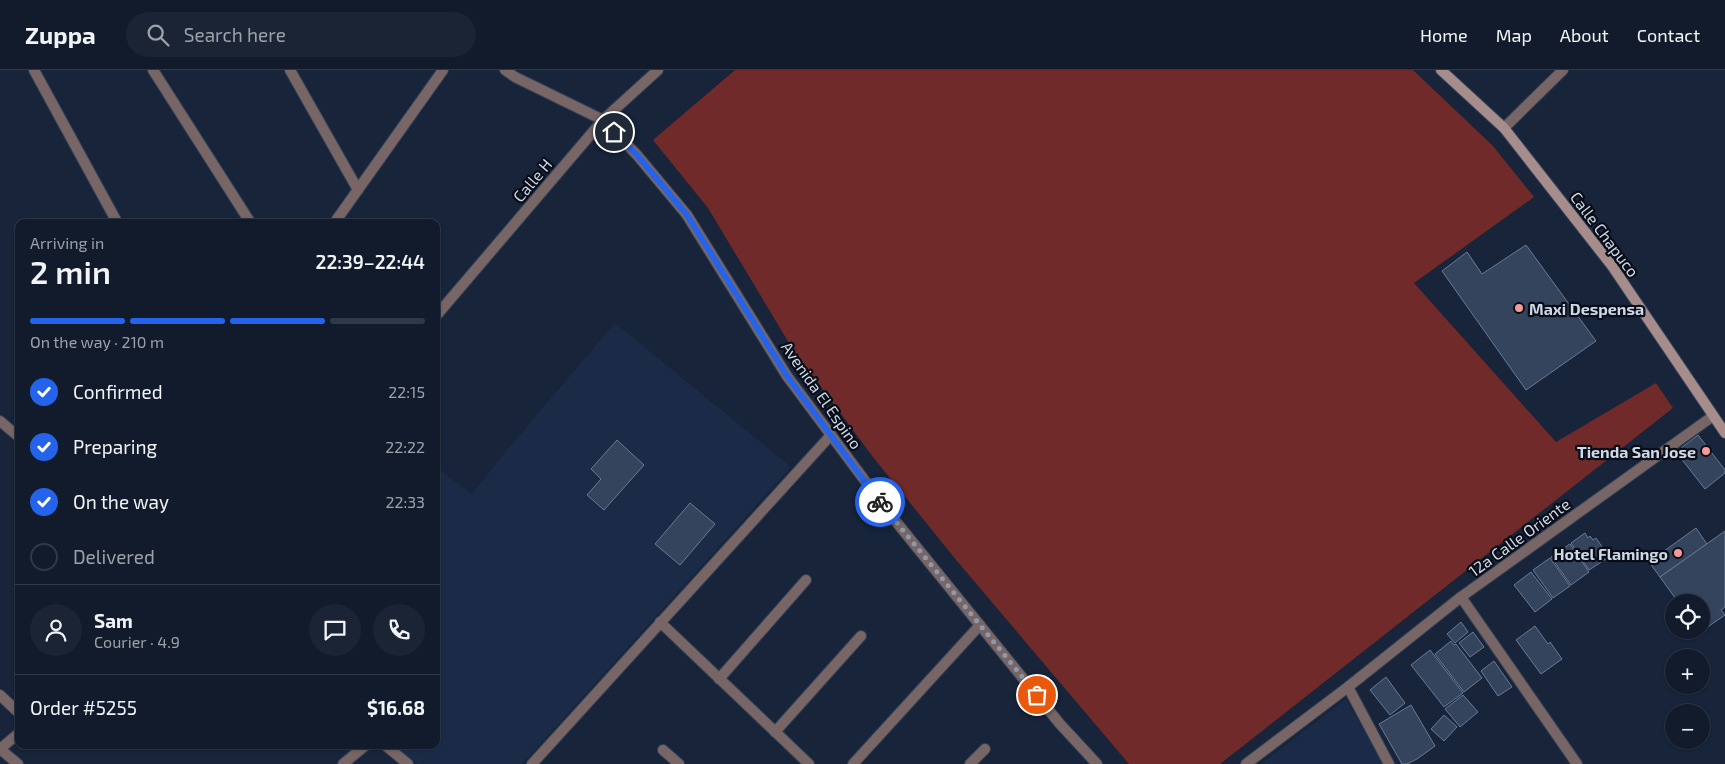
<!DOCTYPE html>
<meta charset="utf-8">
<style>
body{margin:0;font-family:"Exo 2",sans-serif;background:#1a2434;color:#f1f3f6;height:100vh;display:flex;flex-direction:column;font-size:19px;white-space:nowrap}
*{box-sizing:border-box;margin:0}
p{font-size:16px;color:#9ca1a9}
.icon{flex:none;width:28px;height:28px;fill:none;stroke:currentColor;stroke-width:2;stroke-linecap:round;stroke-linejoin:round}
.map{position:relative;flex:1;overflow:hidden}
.drawer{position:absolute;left:15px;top:149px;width:425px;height:530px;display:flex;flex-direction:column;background:#111b2c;border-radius:10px;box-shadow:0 1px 4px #0004,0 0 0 1px #303948}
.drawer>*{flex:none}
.buttons{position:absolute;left:1665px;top:524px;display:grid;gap:10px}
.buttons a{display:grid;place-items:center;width:45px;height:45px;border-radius:50%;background:#111b2c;box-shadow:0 1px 4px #0004,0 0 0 1px #303948;font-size:25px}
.pin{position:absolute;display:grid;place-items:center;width:42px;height:42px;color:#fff;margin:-21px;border:2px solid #fff;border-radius:50%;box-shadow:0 1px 5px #0007}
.courier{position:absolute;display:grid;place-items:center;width:50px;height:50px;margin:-25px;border:4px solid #2563eb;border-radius:50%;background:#fff;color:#222;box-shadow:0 1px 6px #0007}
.overview em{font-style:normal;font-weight:600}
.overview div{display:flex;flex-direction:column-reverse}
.overview{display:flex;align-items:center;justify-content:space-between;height:85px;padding:0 15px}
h1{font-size:32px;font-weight:600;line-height:38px}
.bar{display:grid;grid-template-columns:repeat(4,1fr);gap:8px 5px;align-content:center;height:60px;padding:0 15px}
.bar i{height:6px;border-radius:4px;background:#303948}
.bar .on{background:#2563eb}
.bar p{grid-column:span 4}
.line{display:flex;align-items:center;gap:12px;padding:0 15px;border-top:1px solid #303948}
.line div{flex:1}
.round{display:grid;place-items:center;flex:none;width:52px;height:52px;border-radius:26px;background:#1a2434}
ol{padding:0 15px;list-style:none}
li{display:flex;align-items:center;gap:15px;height:55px}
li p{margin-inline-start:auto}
li .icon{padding:5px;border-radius:50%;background:#2563eb;color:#fff;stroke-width:4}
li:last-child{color:#9ca1a9}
li i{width:28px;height:28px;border:2px solid #303948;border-radius:50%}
header{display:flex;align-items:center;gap:30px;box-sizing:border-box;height:70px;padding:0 25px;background:#111b2c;border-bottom:1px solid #303948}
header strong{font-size:24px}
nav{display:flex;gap:28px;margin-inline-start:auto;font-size:18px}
.search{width:350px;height:45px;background:#1a2434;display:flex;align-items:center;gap:12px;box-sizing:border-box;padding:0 18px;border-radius:28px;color:#9ca1a9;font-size:19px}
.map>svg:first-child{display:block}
.built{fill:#1b2b47}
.green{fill:#712a2a}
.building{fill:#35445d;stroke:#6a7a95}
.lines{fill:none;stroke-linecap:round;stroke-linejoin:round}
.street-casing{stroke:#344156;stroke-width:12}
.secondary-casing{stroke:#344156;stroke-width:12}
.street{stroke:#776665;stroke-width:10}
.secondary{stroke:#a68c8a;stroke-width:10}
.done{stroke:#8f99aa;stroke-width:5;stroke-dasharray:0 9}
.route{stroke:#2563eb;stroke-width:6}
.poi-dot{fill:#f59b97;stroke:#080d17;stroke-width:2}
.labels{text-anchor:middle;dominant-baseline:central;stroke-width:4.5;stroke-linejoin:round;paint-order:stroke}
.street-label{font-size:16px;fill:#cfd8e7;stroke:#080d17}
.poi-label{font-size:16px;font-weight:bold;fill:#cfd8e7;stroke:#080d17;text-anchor:end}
</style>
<header>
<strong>Zuppa</strong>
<div class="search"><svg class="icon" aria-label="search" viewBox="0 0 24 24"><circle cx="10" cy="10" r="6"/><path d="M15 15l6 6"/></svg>Search here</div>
<nav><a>Home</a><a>Map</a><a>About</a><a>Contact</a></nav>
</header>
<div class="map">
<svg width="1725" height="694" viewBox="0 0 1725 694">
<rect width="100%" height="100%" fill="#17243a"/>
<!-- built -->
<g class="built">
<polygon points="615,253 791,397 522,694 418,694 394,675 436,675 436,397 472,424 506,381"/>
<polygon points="1346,629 1383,694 1261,694"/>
</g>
<!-- green -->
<polygon class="green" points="735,0 1413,0 1493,76 1534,127 1414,213 1556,372 1656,313 1673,338 1220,694 1129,694 957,491 873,387 792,278 708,138 653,70"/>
<!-- building -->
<g class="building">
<polygon points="1526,175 1596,271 1526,320 1442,201 1467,182 1482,204"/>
<polygon points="1698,365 1725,400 1725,403 1705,419 1676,382"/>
<polygon points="617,370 644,395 604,440 587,425 601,409 591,399"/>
<polygon points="690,433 715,454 680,495 655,474"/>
<polygon points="1696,458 1707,474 1660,507 1649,492"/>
<polygon points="1725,461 1725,537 1721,540 1725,545 1699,563 1697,560 1701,560 1701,532 1678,532 1660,507"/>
<polygon points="1585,463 1588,468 1590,466 1593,470 1596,468 1609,487 1589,500 1571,473"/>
<polygon points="1570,474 1589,502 1571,515 1551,487"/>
<polygon points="1550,488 1570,516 1553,528 1533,500"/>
<polygon points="1531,502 1552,529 1535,542 1514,515"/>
<polygon points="1461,552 1468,562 1455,573 1447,564"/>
<polygon points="1535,556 1548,574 1550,572 1562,589 1541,604 1516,570"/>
<polygon points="1473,562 1484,577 1470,587 1459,573"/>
<polygon points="1451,571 1454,575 1456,574 1482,608 1464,622 1435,584"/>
<polygon points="1430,580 1463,623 1444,637 1411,595"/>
<polygon points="1494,591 1512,617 1498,626 1481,601"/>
<polygon points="1386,607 1405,633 1390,645 1370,620"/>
<polygon points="1463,625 1478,642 1460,657 1445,639"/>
<polygon points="1411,635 1435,676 1417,689 1407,694 1402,694 1379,654"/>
<polygon points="1444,645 1457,657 1444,671 1431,659"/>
</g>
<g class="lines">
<!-- street casing -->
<g class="street-casing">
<g id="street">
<polyline points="34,0 117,152"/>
<polyline points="153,0 250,152"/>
<polyline points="290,0 358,120"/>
<polyline points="505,0 515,7 603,50 637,85 687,145 787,306 889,443 1060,654 1097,694"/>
<polyline points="1504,58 1563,0"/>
<polyline points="335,152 443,0"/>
<polyline points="436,246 603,50 658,0"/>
<polyline points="0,351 19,367"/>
<polyline points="1461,527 1577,694"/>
<polyline points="660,552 809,694"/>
<polyline points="719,609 806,510"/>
<polyline points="1348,617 1389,694"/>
<polyline points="0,625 19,643"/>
<polyline points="775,662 861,566"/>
<polyline points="385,675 408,694"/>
<polyline points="0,679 19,663"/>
<polyline points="0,679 18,694"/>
<polyline points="663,680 679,694"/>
<polyline points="343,694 366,675"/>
<polyline points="532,694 831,365"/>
<polyline points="853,694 980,555"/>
<polyline points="970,694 985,679"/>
<polyline points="1246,694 1348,617 1461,527 1713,346"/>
</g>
</g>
<!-- secondary casing -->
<g class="secondary-casing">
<polyline id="secondary" points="1441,0 1504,58 1612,196 1725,363"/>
</g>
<!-- street -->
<use href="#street" class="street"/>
<!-- secondary -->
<use href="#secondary" class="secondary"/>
</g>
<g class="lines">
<!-- done -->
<polyline class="done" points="880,432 1037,625"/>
<!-- route -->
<polyline class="route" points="614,62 637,85 687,145 787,306 880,432"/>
</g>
<!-- markers -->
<g class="poi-dot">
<circle cx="1519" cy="238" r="5"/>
<circle cx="1706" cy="381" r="5"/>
<circle cx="1678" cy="483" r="5"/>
</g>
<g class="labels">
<!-- street labels -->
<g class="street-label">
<text transform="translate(532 110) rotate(-50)">Calle H</text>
<text transform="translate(1605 164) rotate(53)">Calle Chapuco</text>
<text transform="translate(822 325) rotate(55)">Avenida El Espino</text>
<text transform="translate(1519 467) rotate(-36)">12a Calle Oriente</text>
</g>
<!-- poi labels -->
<g class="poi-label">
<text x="1529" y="238" text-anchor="start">Maxi Despensa</text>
<text x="1696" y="381">Tienda San Jose</text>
<text x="1668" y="483">Hotel Flamingo</text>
</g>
</g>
</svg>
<div class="buttons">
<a><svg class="icon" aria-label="locate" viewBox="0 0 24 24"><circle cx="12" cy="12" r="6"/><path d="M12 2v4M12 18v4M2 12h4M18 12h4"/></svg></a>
<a>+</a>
<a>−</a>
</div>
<div class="pin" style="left:1037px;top:625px;background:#ea580c"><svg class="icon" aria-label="bag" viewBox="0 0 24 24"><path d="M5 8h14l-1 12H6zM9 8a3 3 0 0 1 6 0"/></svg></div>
<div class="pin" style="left:614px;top:62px;background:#1f2937"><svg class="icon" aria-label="home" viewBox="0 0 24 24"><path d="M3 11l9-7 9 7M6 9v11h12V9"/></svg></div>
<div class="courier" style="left:880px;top:432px"><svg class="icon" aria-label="bike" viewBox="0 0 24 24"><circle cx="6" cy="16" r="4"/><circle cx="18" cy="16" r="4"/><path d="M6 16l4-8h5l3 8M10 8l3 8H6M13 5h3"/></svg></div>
<section class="drawer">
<div class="overview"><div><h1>2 min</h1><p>Arriving in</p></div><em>22:39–22:44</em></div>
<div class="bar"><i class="on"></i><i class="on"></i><i class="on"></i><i></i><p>On the way · 210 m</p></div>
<ol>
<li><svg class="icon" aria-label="check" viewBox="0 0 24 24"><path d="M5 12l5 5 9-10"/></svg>Confirmed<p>22:15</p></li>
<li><svg class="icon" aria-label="check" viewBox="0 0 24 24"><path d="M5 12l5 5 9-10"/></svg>Preparing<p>22:22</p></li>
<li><svg class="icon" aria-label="check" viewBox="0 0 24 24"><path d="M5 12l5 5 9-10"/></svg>On the way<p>22:33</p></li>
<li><i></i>Delivered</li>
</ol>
<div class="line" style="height:90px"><a class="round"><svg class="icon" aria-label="person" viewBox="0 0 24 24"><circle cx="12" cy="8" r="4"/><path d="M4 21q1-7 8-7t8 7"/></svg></a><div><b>Sam</b><p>Courier · 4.9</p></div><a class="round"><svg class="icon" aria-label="chat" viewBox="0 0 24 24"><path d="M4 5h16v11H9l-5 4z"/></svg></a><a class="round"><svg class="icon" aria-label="phone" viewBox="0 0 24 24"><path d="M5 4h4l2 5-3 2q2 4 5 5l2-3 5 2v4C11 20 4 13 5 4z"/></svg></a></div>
<div class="line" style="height:65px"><div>Order #5255</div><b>$16.68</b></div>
</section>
</div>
